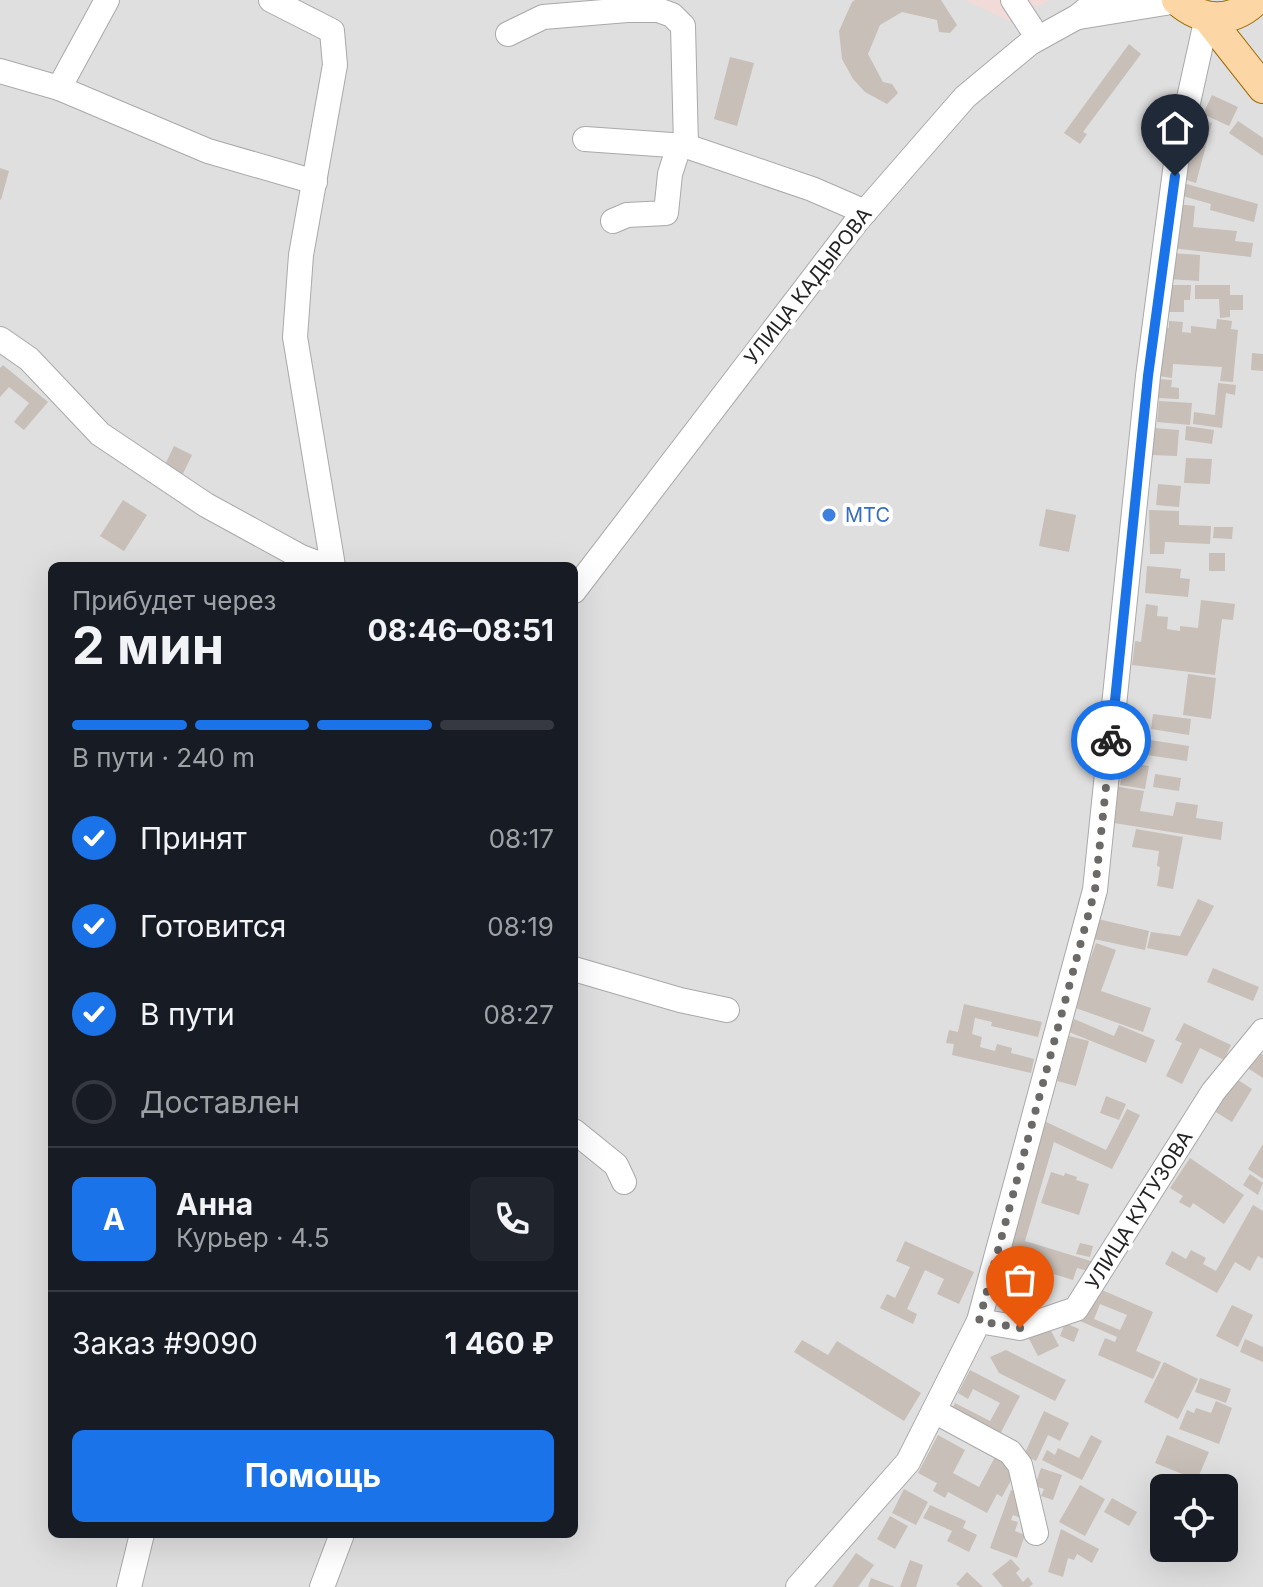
<!DOCTYPE html>
<html lang="ru">
<meta charset="utf-8">
<style>
body{margin:0;font-family:Inter,sans-serif;background:#20242c;color:#f1f3f6;height:100vh;display:flex;flex-direction:column;font-size:30px;white-space:nowrap}
*{box-sizing:border-box;margin:0}
p{font-size:26px;color:#9ea1a6}
.icon{flex:none;width:44px;height:44px;fill:none;stroke:currentColor;stroke-width:2;stroke-linecap:round;stroke-linejoin:round}
.map{position:relative;flex:1;overflow:hidden}
.details{position:absolute;left:48px;top:562px;width:530px;height:976px;display:flex;flex-direction:column;background:#171b24;border-radius:12px;box-shadow:0 8px 32px #0002}
.details>*{flex:none}
.tools{position:absolute;left:1150px;top:1474px;display:grid;gap:16px}
.tools a{display:grid;place-items:center;width:88px;height:88px;border-radius:12px;background:#171b24;box-shadow:0 8px 32px #0002;font-size:40px}
.pin{position:absolute;display:grid;place-items:center;width:68px;height:68px;color:#fff;margin:-82px -34px;border-radius:50% 50% 50% 0;rotate:-45deg;box-shadow:0 0 8px #0007}
.pin .icon{rotate:45deg}
.courier{position:absolute;display:grid;place-items:center;width:80px;height:80px;margin:-40px;border:6px solid #1a73e8;border-radius:50%;background:#fff;color:#222;box-shadow:0 2px 10px #0007}
.summary em{font-style:normal;font-weight:700}
.summary div{display:flex;flex-direction:column-reverse}
.summary{display:flex;align-items:center;justify-content:space-between;height:136px;padding:0 24px}
h1{font-size:52px;font-weight:700;line-height:60px}
.bar{display:grid;grid-template-columns:repeat(4,1fr);gap:12px 8px;align-content:center;height:96px;padding:0 24px}
.bar i{height:10px;border-radius:6px;background:#363941}
.bar .on{background:#1a73e8}
.bar p{grid-column:span 4}
.line{display:flex;align-items:center;gap:20px;padding:0 24px;border-top:2px solid #363941}
.line div{flex:1}
.round{display:grid;place-items:center;flex:none;width:84px;height:84px;border-radius:12px;background:#20242c}
ol{padding:0 24px;list-style:none}
li{display:flex;align-items:center;gap:24px;height:88px}
li p{margin-inline-start:auto}
li .icon{padding:8px;border-radius:50%;background:#1a73e8;color:#fff;stroke-width:4}
li:last-child{color:#9ea1a6}
li i{width:44px;height:44px;border:4px solid #363941;border-radius:50%}
.action{display:flex;gap:16px;margin-top:auto;padding:16px 24px}
.action a{flex:1;height:92px;border-radius:12px;background:#1a73e8;color:#fff;font-size:32px;font-weight:700;line-height:92px;text-align:center}
.map>svg:first-child{display:block}
.residential{fill:#e0dfdf;fill-rule:evenodd}
.commercial{fill:#f2dad9}
.building{fill:#c7bfb8;fill-rule:evenodd}
.lines{fill:none;stroke-linecap:round;stroke-linejoin:round}
.minor-casing{stroke:#a9a9a9;stroke-width:26}
.major-casing{stroke:#a06b00;stroke-width:32}
.minor{stroke:#fff;stroke-width:24}
.major{stroke:#fcd6a4;stroke-width:30}
.done{stroke:#6b6a68;stroke-width:8;stroke-dasharray:0 14.4}
.route{stroke:#1a73e8;stroke-width:10}
.shop-dot{fill:#3f7fe0;stroke:#fff;stroke-width:3}
.labels{text-anchor:middle;dominant-baseline:central;stroke-width:8;stroke-linejoin:round;paint-order:stroke}
.street-label{font-size:20px;fill:#222;stroke:#fff}
.shop-label{font-size:20px;fill:#366cbe;stroke:#fff;text-anchor:start}
</style>
<div class="map">
<svg width="1263" height="1587" viewBox="0 0 1263 1587">
<rect width="100%" height="100%" fill="#f2efe9"/>
<!-- residential -->
<path class="residential" d="M0,0h1263v1587h-1263zM52,566h522v968h-522zM1164,1488h60v60h-60z"/>
<!-- commercial -->
<polygon class="commercial" points="965,0 1050,0 1009,21"/>
<!-- building -->
<g class="building">
<polygon points="855,0 941,0 957,25 950,33 939,32 937,20 902,12 880,25 868,54 883,82 892,84 898,93 887,104 865,92 853,79 842,59 839,31 852,2"/>
<polygon points="1129,44 1141,54 1083,132 1087,134 1080,144 1064,133"/>
<polygon points="730,57 754,63 737,126 714,119"/>
<polygon points="1212,95 1238,107 1229,126 1203,114"/>
<polygon points="1199,120 1212,123 1196,183 1183,179"/>
<polygon points="1238,121 1263,138 1263,156 1229,133"/>
<polygon points="0,168 9,171 1,200 0,199"/>
<polygon points="1183,183 1258,204 1254,222 1210,210 1211,204 1179,195"/>
<polygon points="1176,204 1195,206 1193,227 1237,231 1235,241 1253,243 1251,257 1171,248"/>
<polygon points="1171,253 1200,255 1199,281 1169,279"/>
<polygon points="1165,285 1191,285 1190,300 1184,300 1184,312 1165,312"/>
<polygon points="1195,285 1230,285 1230,295 1243,295 1243,310 1230,310 1230,317 1220,318 1219,299 1195,299"/>
<polygon points="1217,319 1232,321 1231,329 1238,330 1233,382 1220,381 1222,367 1173,364 1172,378 1159,376 1163,327 1169,328 1169,321 1183,322 1182,332 1191,333 1191,326 1216,329"/>
<polygon points="1252,353 1263,354 1263,371 1251,370"/>
<polygon points="3,365 48,402 24,430 14,422 29,403 9,387 0,397 0,368"/>
<polygon points="1157,379 1172,380 1171,387 1179,388 1179,399 1156,398"/>
<polygon points="1218,383 1236,385 1235,395 1226,393 1222,428 1193,424 1194,412 1215,415"/>
<polygon points="1159,401 1192,403 1190,425 1157,422"/>
<polygon points="1186,426 1214,430 1212,444 1185,440"/>
<polygon points="1154,428 1179,430 1177,456 1152,455"/>
<polygon points="174,446 192,455 180,480 162,471"/>
<polygon points="1186,458 1212,459 1210,484 1184,483"/>
<polygon points="1158,484 1181,486 1179,507 1156,505"/>
<polygon points="123,500 147,515 124,551 100,536"/>
<polygon points="1046,509 1076,515 1069,552 1039,546"/>
<polygon points="1149,510 1179,511 1179,525 1211,526 1210,544 1165,542 1164,554 1150,554"/>
<polygon points="1214,527 1233,527 1232,539 1213,538"/>
<rect x="1209" y="553" width="16" height="18"/>
<polygon points="1147,566 1181,569 1180,578 1190,579 1188,597 1145,593"/>
<polygon points="1201,600 1235,604 1233,620 1222,619 1215,675 1132,665 1135,641 1141,642 1146,604 1158,606 1157,616 1168,617 1167,629 1180,631 1180,626 1198,628"/>
<polygon points="1188,674 1216,678 1211,719 1183,715"/>
<polygon points="1153,714 1191,719 1189,735 1151,729"/>
<polygon points="1124,727 1134,729 1134,732 1151,735 1150,740 1189,746 1187,761 1120,751"/>
<polygon points="1124,762 1149,766 1145,789 1120,785"/>
<polygon points="1155,774 1181,778 1179,791 1153,787"/>
<polygon points="1113,786 1144,791 1140,811 1173,816 1176,802 1198,805 1196,818 1223,822 1221,840 1114,823 1116,809 1110,808"/>
<polygon points="1136,829 1183,837 1173,889 1157,886 1160,867 1157,866 1159,851 1132,847"/>
<polygon points="1198,899 1214,906 1187,956 1147,948 1151,932 1180,936"/>
<polygon points="1098,919 1149,931 1145,950 1094,939"/>
<polygon points="1096,943 1116,950 1101,991 1151,1008 1143,1032 1073,1007"/>
<polygon points="1213,968 1259,987 1253,1001 1207,982"/>
<polygon points="964,1004 1042,1022 1038,1037 991,1026 992,1022 975,1018 972,1034 982,1037 980,1047 995,1051 997,1044 1012,1048 1011,1053 1034,1059 1031,1073 952,1055 954,1044 946,1043 949,1030 958,1032"/>
<polygon points="1074,1019 1114,1036 1119,1025 1155,1040 1146,1063 1069,1032"/>
<polygon points="1184,1023 1231,1045 1224,1060 1200,1048 1182,1084 1166,1076 1182,1043 1175,1040"/>
<polygon points="1069,1036 1089,1041 1076,1086 1057,1081"/>
<polygon points="1257,1051 1263,1055 1263,1078 1246,1067"/>
<polygon points="1235,1078 1252,1089 1232,1122 1214,1111"/>
<polygon points="1106,1096 1126,1104 1119,1120 1100,1113"/>
<polygon points="1127,1109 1140,1115 1112,1169 1054,1142 1025,1241 1094,1262 1091,1272 1077,1268 1073,1280 1002,1258 1042,1120 1106,1150"/>
<polygon points="1263,1144 1263,1179 1248,1169"/>
<polygon points="1190,1158 1244,1195 1224,1224 1193,1203 1190,1208 1179,1202 1183,1196 1170,1188"/>
<polygon points="1051,1172 1064,1176 1065,1173 1077,1177 1076,1180 1089,1184 1079,1215 1041,1203"/>
<polygon points="1250,1174 1263,1183 1258,1195 1243,1185"/>
<polygon points="1253,1205 1263,1211 1263,1259 1258,1256 1250,1271 1235,1262 1217,1293 1165,1264 1172,1251 1186,1259 1191,1250 1206,1258 1203,1264 1216,1271"/>
<polygon points="905,1241 974,1272 959,1304 937,1294 944,1279 925,1270 907,1309 917,1314 913,1324 880,1308 887,1294 895,1298 910,1267 896,1261"/>
<polygon points="1080,1243 1093,1246 1090,1257 1076,1254"/>
<path d="M1095,1287l58,25 -17,39 25,11 -8,17 -55,-24 7,-17 10,4 2,-5 -37,-16zM1100,1304l27,11 -7,15 -26,-11z"/>
<polygon points="1232,1305 1253,1315 1238,1347 1216,1336"/>
<polygon points="1065,1323 1079,1329 1074,1342 1060,1336"/>
<polygon points="1049,1327 1059,1346 1038,1356 1028,1337"/>
<polygon points="1245,1339 1263,1347 1263,1362 1240,1352"/>
<polygon points="802,1340 828,1355 837,1341 921,1393 904,1421 794,1352"/>
<polygon points="1006,1350 1066,1380 1055,1401 999,1373 990,1357"/>
<polygon points="1164,1362 1198,1379 1178,1419 1144,1402"/>
<polygon points="970,1370 1020,1396 997,1440 949,1415 955,1403 990,1421 1000,1403 973,1389 968,1399 958,1393"/>
<polygon points="1200,1378 1231,1389 1226,1403 1195,1392"/>
<polygon points="1216,1401 1232,1408 1219,1444 1179,1429 1187,1410 1194,1413 1196,1408 1211,1413"/>
<polygon points="1044,1411 1069,1423 1060,1441 1048,1435 1036,1461 1024,1455"/>
<polygon points="938,1435 965,1450 953,1473 979,1487 995,1457 1010,1464 1007,1469 1015,1473 1002,1497 997,1494 987,1513 948,1492 945,1498 933,1491 937,1483 918,1473"/>
<polygon points="1091,1435 1102,1441 1082,1480 1042,1460 1047,1450 1055,1455 1058,1448 1079,1458"/>
<polygon points="1167,1435 1209,1452 1197,1480 1155,1463"/>
<polygon points="1041,1468 1062,1475 1053,1500 1041,1496 1044,1489 1035,1486"/>
<polygon points="1080,1485 1105,1499 1085,1536 1059,1522"/>
<polygon points="904,1489 928,1502 916,1525 892,1513"/>
<polygon points="1011,1490 1019,1493 1017,1508 1023,1511 1021,1518 1013,1515 1011,1520 1018,1522 1015,1531 1025,1535 1017,1558 990,1548"/>
<polygon points="1112,1498 1137,1512 1129,1526 1104,1512"/>
<polygon points="930,1505 966,1521 963,1528 977,1535 969,1552 947,1541 952,1531 923,1518"/>
<polygon points="890,1516 908,1526 895,1549 877,1539"/>
<polygon points="1061,1529 1099,1549 1092,1563 1077,1554 1074,1560 1068,1558 1063,1577 1048,1572"/>
<polygon points="856,1553 874,1565 858,1587 832,1587"/>
<polygon points="1011,1559 1020,1569 1016,1573 1023,1582 1028,1577 1033,1584 1029,1587 1003,1587 992,1574"/>
<polygon points="910,1560 923,1565 916,1587 900,1587"/>
<polygon points="967,1572 983,1587 960,1587 956,1584"/>
<polygon points="871,1578 895,1587 868,1587"/>
</g>
<g class="lines">
<!-- minor casing -->
<g class="minor-casing">
<g id="minor">
<polyline points="271,0 332,31 335,65 301,255 295,337 333,566"/>
<polyline points="1013,0 1038,38"/>
<polyline points="1079,17 1178,1"/>
<polyline points="508,34 543,17 627,10 658,10 672,15 683,26 686,146"/>
<polyline points="0,71 59,88 208,151 315,182"/>
<polyline points="59,88 107,0"/>
<polyline points="585,139 686,146 812,189 865,212"/>
<polyline points="613,221 627,215 666,213 670,174 679,146"/>
<polyline points="0,339 29,359 100,434 206,505 301,557 325,566"/>
<polyline points="574,591 857,221 965,97 1030,43 1077,17 1098,0"/>
<polyline points="574,969 680,1000 727,1010"/>
<polyline points="574,1131 616,1165 624,1182"/>
<polyline points="979,1321 1020,1328 1076,1309 1213,1092 1263,1031"/>
<polyline points="934,1411 1010,1452 1020,1465 1036,1533"/>
<polyline points="129,1587 142,1534"/>
<polyline points="322,1587 342,1534"/>
<polyline points="798,1587 908,1462 979,1321 1095,890 1148,376 1178,148 1207,17"/>
</g>
</g>
<!-- major casing -->
<g class="major-casing">
<g id="major">
<path d="M1177,0c24,22 55,24 79,0"/>
<polyline points="1207,17 1263,88"/>
</g>
</g>
<!-- minor -->
<use href="#minor" class="minor"/>
<!-- major -->
<use href="#major" class="major"/>
</g>
<g class="lines">
<!-- done -->
<polyline class="done" points="1020,1328 979,1321 1095,890 1111,740"/>
<!-- route -->
<polyline class="route" points="1111,740 1148,376 1175,176"/>
</g>
<!-- markers -->
<circle class="shop-dot" cx="829" cy="515" r="8"/>
<g class="labels">
<!-- street labels -->
<g class="street-label">
<text transform="translate(808 286) rotate(-52)">УЛИЦА КАДЫРОВА</text>
<text transform="translate(1139 1210) rotate(-58)">УЛИЦА КУТУЗОВА</text>
</g>
<!-- shop labels -->
<g class="shop-label">
<text x="845" y="515">МТС</text>
</g>
</g>
</svg>
<div class="tools">
<a><svg class="icon" aria-label="locate" viewBox="0 0 24 24"><circle cx="12" cy="12" r="6"/><path d="M12 2v4M12 18v4M2 12h4M18 12h4"/></svg></a>
</div>
<div class="pin" style="left:1020px;top:1328px;background:#ea580c"><svg class="icon" aria-label="bag" viewBox="0 0 24 24"><path d="M5 8h14l-1 12H6zM9 8a3 3 0 0 1 6 0"/></svg></div>
<div class="pin" style="left:1175px;top:176px;background:#1f2937"><svg class="icon" aria-label="home" viewBox="0 0 24 24"><path d="M3 11l9-7 9 7M6 9v11h12V9"/></svg></div>
<div class="courier" style="left:1111px;top:740px"><svg class="icon" aria-label="bike" viewBox="0 0 24 24"><circle cx="6" cy="16" r="4"/><circle cx="18" cy="16" r="4"/><path d="M6 16l4-8h5l3 8M10 8l3 8H6M13 5h3"/></svg></div>
<section class="details">
<div class="summary"><div><h1>2 мин</h1><p>Прибудет через</p></div><em>08:46–08:51</em></div>
<div class="bar"><i class="on"></i><i class="on"></i><i class="on"></i><i></i><p>В пути · 240 m</p></div>
<ol>
<li><svg class="icon" aria-label="check" viewBox="0 0 24 24"><path d="M5 12l5 5 9-10"/></svg>Принят<p>08:17</p></li>
<li><svg class="icon" aria-label="check" viewBox="0 0 24 24"><path d="M5 12l5 5 9-10"/></svg>Готовится<p>08:19</p></li>
<li><svg class="icon" aria-label="check" viewBox="0 0 24 24"><path d="M5 12l5 5 9-10"/></svg>В пути<p>08:27</p></li>
<li><i></i>Доставлен</li>
</ol>
<div class="line" style="height:144px"><b class="round" style="background:#1a73e8;color:#fff">А</b><div><b>Анна</b><p>Курьер · 4.5</p></div><a class="round"><svg class="icon" aria-label="phone" viewBox="0 0 24 24"><path d="M5 4h4l2 5-3 2q2 4 5 5l2-3 5 2v4C11 20 4 13 5 4z"/></svg></a></div>
<div class="line" style="height:104px"><div>Заказ #9090</div><b>1 460 ₽</b></div>
<div class="action"><a>Помощь</a></div>
</section>
</div>
